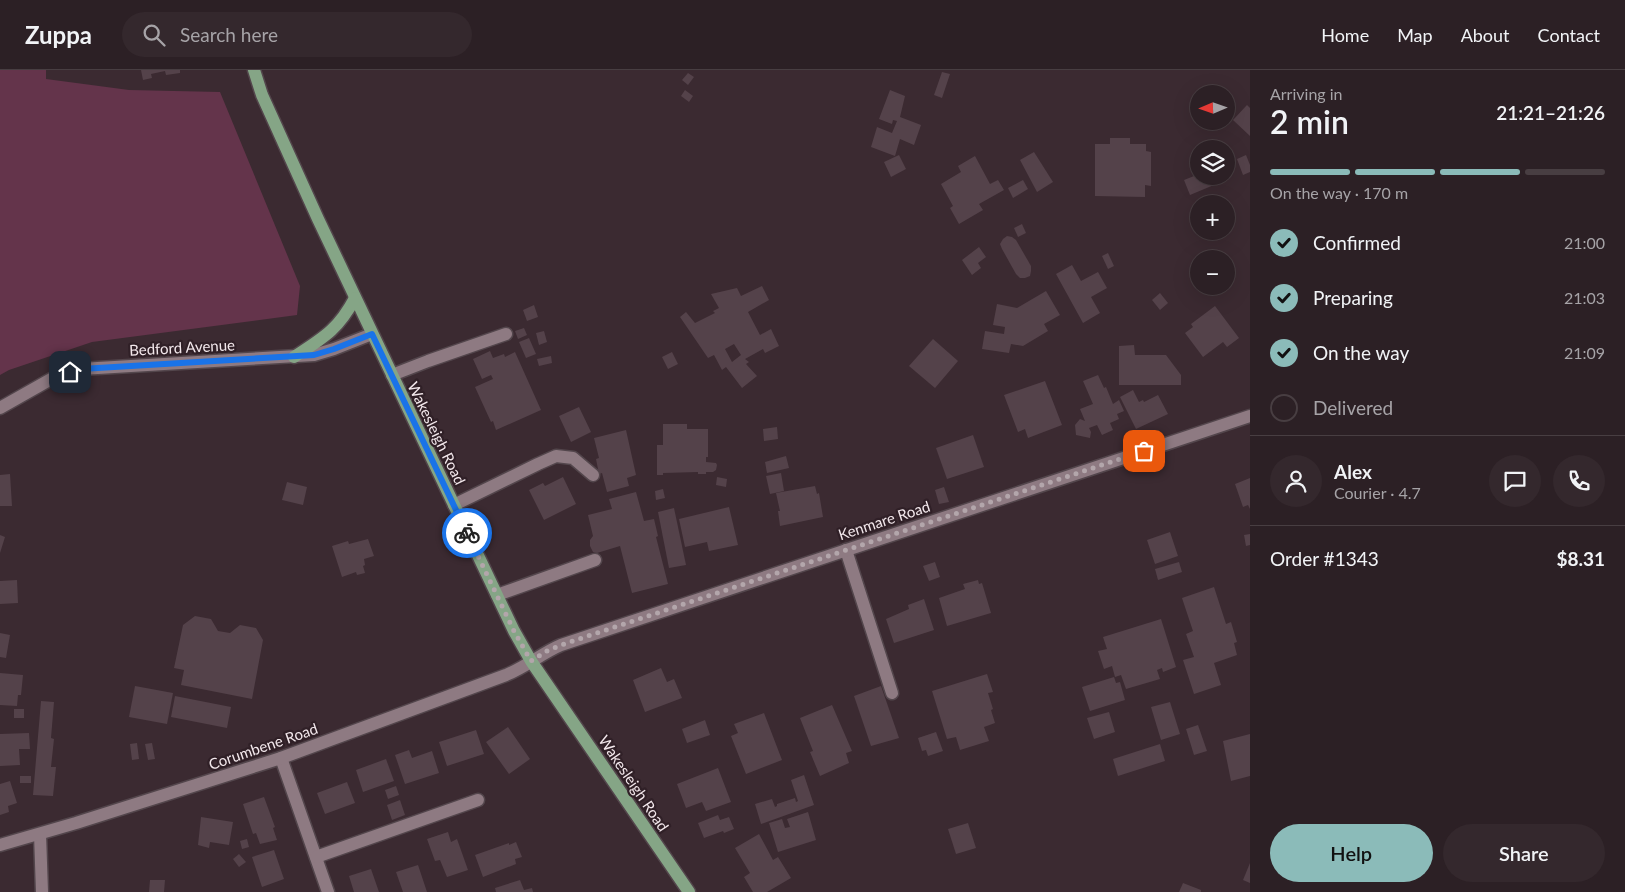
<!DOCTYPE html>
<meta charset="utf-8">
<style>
body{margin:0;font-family:Lato,sans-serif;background:#34282d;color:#f1f3f6;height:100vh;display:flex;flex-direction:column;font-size:19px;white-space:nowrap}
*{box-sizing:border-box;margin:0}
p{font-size:16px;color:#a6a3a7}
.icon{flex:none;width:28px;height:28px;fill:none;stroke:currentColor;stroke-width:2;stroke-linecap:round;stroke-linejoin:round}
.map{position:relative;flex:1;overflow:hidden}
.details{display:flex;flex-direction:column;background:#2c2025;width:375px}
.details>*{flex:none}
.needle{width:32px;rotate:268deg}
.buttons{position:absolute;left:1190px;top:15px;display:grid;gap:10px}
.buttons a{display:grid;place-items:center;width:45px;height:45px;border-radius:50%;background:#2c2025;box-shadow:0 5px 20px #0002,0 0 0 1px #483e42;font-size:25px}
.pin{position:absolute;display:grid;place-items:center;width:42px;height:42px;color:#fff;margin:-21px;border-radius:10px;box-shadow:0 2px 8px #0006}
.courier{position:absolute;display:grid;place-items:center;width:50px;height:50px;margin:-25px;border:4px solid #1a73e8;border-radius:50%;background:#fff;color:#222;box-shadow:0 1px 6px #0007}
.head em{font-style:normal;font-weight:600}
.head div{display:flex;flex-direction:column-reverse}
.head{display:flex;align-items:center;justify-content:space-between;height:85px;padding:0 20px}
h1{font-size:32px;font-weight:600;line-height:38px}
.bar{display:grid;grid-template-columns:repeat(4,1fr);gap:8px 5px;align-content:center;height:60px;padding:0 20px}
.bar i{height:6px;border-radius:4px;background:#483e42}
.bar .current{background:#8bbbb9}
.bar p{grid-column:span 4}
.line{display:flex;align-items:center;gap:12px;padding:0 20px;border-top:1px solid #483e42}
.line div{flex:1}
.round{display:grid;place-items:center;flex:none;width:52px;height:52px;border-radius:26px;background:#34282d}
ol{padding:0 20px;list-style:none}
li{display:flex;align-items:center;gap:15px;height:55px}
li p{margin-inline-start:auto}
li .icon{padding:5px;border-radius:50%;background:#8bbbb9;color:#111;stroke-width:4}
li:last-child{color:#a6a3a7}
li i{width:28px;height:28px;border:2px solid #483e42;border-radius:50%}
.action{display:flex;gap:10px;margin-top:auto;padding:10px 20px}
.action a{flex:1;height:58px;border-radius:30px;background:#8bbbb9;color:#111;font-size:20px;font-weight:600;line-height:58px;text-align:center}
.action a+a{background:#34282d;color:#f1f3f6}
header{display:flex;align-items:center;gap:30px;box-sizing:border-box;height:70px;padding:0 25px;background:#2c2025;border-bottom:1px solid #483e42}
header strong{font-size:24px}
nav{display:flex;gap:28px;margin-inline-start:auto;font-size:18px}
.search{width:350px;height:45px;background:#34282d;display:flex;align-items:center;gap:12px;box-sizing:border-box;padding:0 18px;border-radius:28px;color:#a6a3a7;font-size:19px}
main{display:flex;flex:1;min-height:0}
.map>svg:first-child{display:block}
.green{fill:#64344b}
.building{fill:#54424a;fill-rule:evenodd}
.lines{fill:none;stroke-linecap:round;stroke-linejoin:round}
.minor-casing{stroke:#53464c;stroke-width:15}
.major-casing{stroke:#53464c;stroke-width:15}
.minor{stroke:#8e7a82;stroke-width:12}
.major{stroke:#85a586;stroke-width:12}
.done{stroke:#b3a6ab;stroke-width:5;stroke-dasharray:0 9}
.route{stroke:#1a73e8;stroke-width:6}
.labels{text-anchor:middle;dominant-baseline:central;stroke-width:4.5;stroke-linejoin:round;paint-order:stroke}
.street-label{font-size:15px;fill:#f3e8ec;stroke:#302027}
</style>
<header>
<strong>Zuppa</strong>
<div class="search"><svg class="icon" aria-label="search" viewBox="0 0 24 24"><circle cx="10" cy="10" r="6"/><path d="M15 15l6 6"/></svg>Search here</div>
<nav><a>Home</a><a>Map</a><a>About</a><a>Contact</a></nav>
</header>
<main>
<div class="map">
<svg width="1250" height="822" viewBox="0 0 1250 822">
<rect width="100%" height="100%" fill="#3b2a31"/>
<!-- green -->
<polygon class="green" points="0,0 46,0 46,9 129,20 220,22 300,216 297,245 92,272 9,300 0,305"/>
<!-- building -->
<g class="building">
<polygon points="141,0 180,0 180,3 166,5 165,1 151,4 152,8 143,10"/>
<polygon points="942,2 950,4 942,28 934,25"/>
<polygon points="688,3 694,7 688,15 682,10"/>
<polygon points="685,20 693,26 689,32 681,26"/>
<polygon points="890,20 905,26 900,47 921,55 914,75 900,69 895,86 871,77 877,57 892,63 897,51 893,50 892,54 879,49"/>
<polygon points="1247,35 1250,38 1250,66 1233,50"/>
<polygon points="1110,68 1130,68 1130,74 1146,74 1146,81 1151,82 1151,116 1145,115 1145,127 1095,126 1095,74 1110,74"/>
<polygon points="1034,82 1053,112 1037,122 1020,90"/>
<polygon points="899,85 906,99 891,107 884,92"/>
<polygon points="1246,85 1250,95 1250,102 1243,105 1237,89"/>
<polygon points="975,86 990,114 998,110 1004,120 979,134 983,140 959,154 950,138 953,136 941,114 961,102 958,96"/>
<polygon points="1199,104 1199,106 1219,106 1221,112 1190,125 1184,110"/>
<polygon points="1023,110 1028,119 1013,128 1008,118"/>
<polygon points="1022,154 1026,163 1018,167 1014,158"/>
<polygon points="1007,166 1012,167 1016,170 1031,196 1031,201 1030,206 1025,208 1020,208 1016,204 1002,179 1000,174 1003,169"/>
<polygon points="979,177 986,187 978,193 981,198 972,205 962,190"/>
<polygon points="1108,183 1114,196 1108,199 1102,186"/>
<polygon points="1072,195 1081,211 1098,202 1107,218 1091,227 1100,243 1083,253 1056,204"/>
<path d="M762,216l7,14 -21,12 12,23 11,-6 8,17 -14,7 -2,-4 -18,10 4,3 -3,2 11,12 -15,12 -16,-21 -4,3 -8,-15 -6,3 -28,-41 6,-5 9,11 20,-10 -2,-2 6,-3 -8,-14 26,-6 4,8zM734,274l7,11 -9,7 -7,-13z"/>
<polygon points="1046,221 1060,245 1044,254 1048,261 1023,276 1011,274 1009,283 982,279 985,261 1004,264 1005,257 993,255 997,234 1017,238"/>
<polygon points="1160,223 1168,233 1160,240 1152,230"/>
<polygon points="534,235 538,247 527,251 523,240"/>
<polygon points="1215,236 1239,268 1227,277 1223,272 1203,287 1185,263 1193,257 1191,254"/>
<polygon points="524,258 527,265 518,269 515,261"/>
<polygon points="544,261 547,272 539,275 536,263"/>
<polygon points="529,268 536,284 526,288 519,272"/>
<polygon points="933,269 958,291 935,318 909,296"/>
<polygon points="1134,275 1135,285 1166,285 1181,305 1181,315 1119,315 1119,276"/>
<polygon points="490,281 493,288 504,284 505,287 515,282 541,340 496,360 493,351 491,352 475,317 493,309 491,305 482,309 473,289"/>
<polygon points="672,282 678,294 668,299 662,287"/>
<polygon points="551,286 552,293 539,296 537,289"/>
<polygon points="1098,305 1104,318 1106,317 1113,334 1119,330 1124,341 1117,344 1119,349 1110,353 1113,360 1102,365 1097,355 1089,358 1091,362 1090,368 1076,365 1075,355 1080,349 1085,351 1080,339 1093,334 1083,311"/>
<polygon points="1045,311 1062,355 1028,368 1025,359 1018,362 1004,325"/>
<polygon points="1133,320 1139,332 1143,330 1144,332 1158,325 1168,344 1136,359 1120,327"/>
<polygon points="579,337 591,362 571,372 559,346"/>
<polygon points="663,354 687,354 687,359 708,359 708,387 706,387 706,392 716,393 717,395 716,400 713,402 706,402 706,404 698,404 698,402 663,403 663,405 657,405 657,375 663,375"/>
<polygon points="777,357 778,369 764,371 763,359"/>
<polygon points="626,360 636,405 627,408 629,416 607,422 602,403 599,404 596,389 599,388 594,368"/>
<polygon points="973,365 984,397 947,409 936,378"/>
<polygon points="786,386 789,398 767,403 765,392"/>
<polygon points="781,403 784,421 770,424 766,406"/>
<polygon points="10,404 12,436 0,436 0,405"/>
<polygon points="563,407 576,434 544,450 529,420 543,413 545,416"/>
<polygon points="717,407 727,409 726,417 716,415"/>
<polygon points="1250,408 1250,439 1248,435 1243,437 1235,414"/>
<polygon points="287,412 307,417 303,435 282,430"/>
<polygon points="815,416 817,424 819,423 823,447 780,456 778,441 780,441 776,423"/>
<polygon points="944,417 949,432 939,434 935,420"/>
<polygon points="663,419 665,428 656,430 655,421"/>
<polygon points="636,422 644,451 654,449 658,466 656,467 668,514 632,523 620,476 597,483 593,482 590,476 590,470 593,466 588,445 612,439 609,429"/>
<polygon points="729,437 738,475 709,481 707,472 685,477 679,449"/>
<polygon points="674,438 686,495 669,498 658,442"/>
<polygon points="1170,462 1178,486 1155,494 1147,470"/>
<polygon points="1250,464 1250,475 1246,476 1244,465"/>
<polygon points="0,465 5,467 0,483"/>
<polygon points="368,469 374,486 364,489 365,495 363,496 365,503 357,505 356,502 342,507 332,476 348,471 349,474"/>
<polygon points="935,492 940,507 929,511 923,496"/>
<polygon points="1179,492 1182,502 1158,510 1155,499"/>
<polygon points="17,510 18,533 0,534 0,511"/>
<polygon points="978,510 979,514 982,513 991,543 947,556 939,528 965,519 963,514"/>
<polygon points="1214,517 1226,554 1231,552 1237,572 1234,573 1237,585 1214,593 1221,615 1194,624 1183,590 1194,587 1186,564 1193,561 1182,528"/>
<polygon points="924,529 934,560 894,573 886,549 909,539 908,535"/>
<polygon points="195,546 211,549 218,561 230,563 240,555 256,558 263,570 252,629 181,615 184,600 174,598 183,555"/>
<polygon points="1161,549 1176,597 1163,602 1162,598 1157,600 1160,609 1126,619 1121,605 1115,607 1112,596 1104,599 1098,581 1107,579 1103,567"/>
<polygon points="0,563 10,565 6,588 0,587"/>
<polygon points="661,598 667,612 674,609 682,628 645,642 633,610"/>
<polygon points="0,603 23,605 21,625 18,625 17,636 0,635"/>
<polygon points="987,604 993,622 988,623 993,639 991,640 995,653 984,657 989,671 960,680 956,667 947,669 932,621"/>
<polygon points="1114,607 1116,613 1120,612 1125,630 1090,641 1082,617"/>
<polygon points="135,616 173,623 167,654 129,647"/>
<polygon points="881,616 899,668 871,676 854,626"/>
<polygon points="175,626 231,637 227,658 171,647"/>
<polygon points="41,631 54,632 51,668 54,669 51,697 56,697 53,726 33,725"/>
<polygon points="1170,632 1180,664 1161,670 1151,637"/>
<polygon points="832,635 852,681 846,683 849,693 820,706 810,682 813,681 800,648"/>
<rect x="14" y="639" width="10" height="9"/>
<polygon points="1109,642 1115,662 1094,669 1087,648"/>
<polygon points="764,643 782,690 746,704 731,666 738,663 734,654"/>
<polygon points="705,650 710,665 687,673 682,659"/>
<polygon points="1198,655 1207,681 1194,685 1186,659"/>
<polygon points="508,657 530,689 509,704 486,672"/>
<polygon points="476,660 484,684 447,696 439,672"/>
<polygon points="936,662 943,681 928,686 926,680 922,681 918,668"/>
<polygon points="29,663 30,679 19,679 20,695 0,696 0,664"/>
<polygon points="1250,664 1250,706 1231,711 1223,671"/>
<polygon points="137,673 139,689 132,690 130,674"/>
<polygon points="152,673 155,689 148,690 145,674"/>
<polygon points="1160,674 1165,691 1118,706 1113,689"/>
<polygon points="409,680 412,688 432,681 439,703 405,714 395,685"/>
<polygon points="386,689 394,711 363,722 356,700"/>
<polygon points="718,698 731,732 706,741 702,732 686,738 677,714"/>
<polygon points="804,705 814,735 761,754 755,734 772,729 775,737 777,736 777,734 795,728 796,732 798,731 791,710"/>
<rect x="20" y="706" width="11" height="7"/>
<polygon points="10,711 17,733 8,736 9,742 0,745 0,714"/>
<polygon points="347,712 355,733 325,744 317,723"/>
<polygon points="396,716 399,725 388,729 385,720"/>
<polygon points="264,727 275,757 273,758 277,770 260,774 256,763 253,764 243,734"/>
<polygon points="400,730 405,745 392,750 387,735"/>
<polygon points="808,742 816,770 778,782 769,753 782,749 785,758 790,757 787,749"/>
<polygon points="718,745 720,750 729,747 734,759 724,763 723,761 704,768 698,753"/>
<polygon points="201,747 233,752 229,775 210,772 209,778 198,775"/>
<polygon points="968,753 976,778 956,784 948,759"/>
<polygon points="448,762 451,772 457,769 468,800 447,807 440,790 435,791 427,769"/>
<polygon points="759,764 773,790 778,787 791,808 767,822 753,822 744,807 750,803 735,778"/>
<polygon points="247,769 249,777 242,779 240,771"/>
<polygon points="516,772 522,787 515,789 516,794 483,807 475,785 509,773 509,775"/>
<polygon points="274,780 284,809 262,817 252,787"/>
<polygon points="239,784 246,792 239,797 233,789"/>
<polygon points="1250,793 1250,813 1243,810"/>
<polygon points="418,795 427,822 403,822 396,802"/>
<polygon points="371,799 379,822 354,822 349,806"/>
<polygon points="150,810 165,810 164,822 149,822"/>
<polygon points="520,810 524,820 532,818 533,822 496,822 495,818"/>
<polygon points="1183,813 1201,820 1201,822 1179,822"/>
</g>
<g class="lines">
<!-- minor casing -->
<g class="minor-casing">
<g id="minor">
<polyline points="392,305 428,291 506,264"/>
<polyline points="0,338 60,304 81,299 314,285 334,279 372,264"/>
<polyline points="454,435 538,394 556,386 573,388 593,405"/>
<polyline points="846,480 892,623"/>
<polyline points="497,525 595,490"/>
<polyline points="281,688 328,822"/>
<polyline points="40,764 42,822"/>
<path d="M0,775l76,-22 205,-65 225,-83c20,-8 36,-22 55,-30l689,-229"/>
<polyline points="316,787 478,730"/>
</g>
</g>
<!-- major casing -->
<g class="major-casing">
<g id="major">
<polyline points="254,0 262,25 318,149 514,561 531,591 689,822"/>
<path d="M294,287c29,-19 44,-27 61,-59"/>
</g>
</g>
<!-- minor -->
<use href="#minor" class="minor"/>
<!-- major -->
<use href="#major" class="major"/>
</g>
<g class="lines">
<!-- done -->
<polyline class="done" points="467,463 514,561 531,591 547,581 561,575 1144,381"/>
<!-- route -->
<polyline class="route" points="70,302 81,299 314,285 334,279 372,264 467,463"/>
</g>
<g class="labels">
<!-- street labels -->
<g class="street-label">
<text transform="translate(182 277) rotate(-3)">Bedford Avenue</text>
<text transform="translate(437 363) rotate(64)">Wakesleigh Road</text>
<text transform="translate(884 450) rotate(-18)">Kenmare Road</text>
<text transform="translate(263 676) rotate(-19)">Corumbene Road</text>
<text transform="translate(634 713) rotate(56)">Wakesleigh Road</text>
</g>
</g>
</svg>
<div class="buttons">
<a><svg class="needle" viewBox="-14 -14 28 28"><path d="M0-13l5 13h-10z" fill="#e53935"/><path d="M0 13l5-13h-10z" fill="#a6a3a7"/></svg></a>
<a><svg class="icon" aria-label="layers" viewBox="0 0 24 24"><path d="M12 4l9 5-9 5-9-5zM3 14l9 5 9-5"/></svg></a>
<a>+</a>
<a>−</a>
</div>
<div class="pin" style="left:1144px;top:381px;background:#ea580c"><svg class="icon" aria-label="bag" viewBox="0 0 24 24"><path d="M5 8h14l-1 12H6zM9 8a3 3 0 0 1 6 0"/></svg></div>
<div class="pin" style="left:70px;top:302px;background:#1f2937"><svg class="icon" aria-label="home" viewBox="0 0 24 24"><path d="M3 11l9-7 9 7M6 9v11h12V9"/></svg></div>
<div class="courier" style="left:467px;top:463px"><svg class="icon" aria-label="bike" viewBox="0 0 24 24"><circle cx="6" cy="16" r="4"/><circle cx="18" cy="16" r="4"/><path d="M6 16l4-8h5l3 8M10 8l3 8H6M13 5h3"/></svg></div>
</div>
<section class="details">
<div class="head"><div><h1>2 min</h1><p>Arriving in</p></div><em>21:21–21:26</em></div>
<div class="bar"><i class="current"></i><i class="current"></i><i class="current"></i><i></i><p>On the way · 170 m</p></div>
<ol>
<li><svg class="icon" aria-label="check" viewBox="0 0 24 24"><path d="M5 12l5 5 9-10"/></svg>Confirmed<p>21:00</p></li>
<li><svg class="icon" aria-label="check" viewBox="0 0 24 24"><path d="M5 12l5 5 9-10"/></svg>Preparing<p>21:03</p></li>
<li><svg class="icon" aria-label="check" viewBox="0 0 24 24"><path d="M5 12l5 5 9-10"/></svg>On the way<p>21:09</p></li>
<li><i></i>Delivered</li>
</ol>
<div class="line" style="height:90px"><a class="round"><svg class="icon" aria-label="person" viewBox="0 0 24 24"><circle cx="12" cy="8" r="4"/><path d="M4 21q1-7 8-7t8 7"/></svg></a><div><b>Alex</b><p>Courier · 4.7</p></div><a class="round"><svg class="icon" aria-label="chat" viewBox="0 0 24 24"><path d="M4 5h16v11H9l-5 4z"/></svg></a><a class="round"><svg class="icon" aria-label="phone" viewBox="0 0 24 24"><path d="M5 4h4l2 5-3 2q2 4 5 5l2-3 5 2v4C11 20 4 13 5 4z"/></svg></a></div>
<div class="line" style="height:65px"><div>Order #1343</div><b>$8.31</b></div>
<div class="action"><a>Help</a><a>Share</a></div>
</section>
</main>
